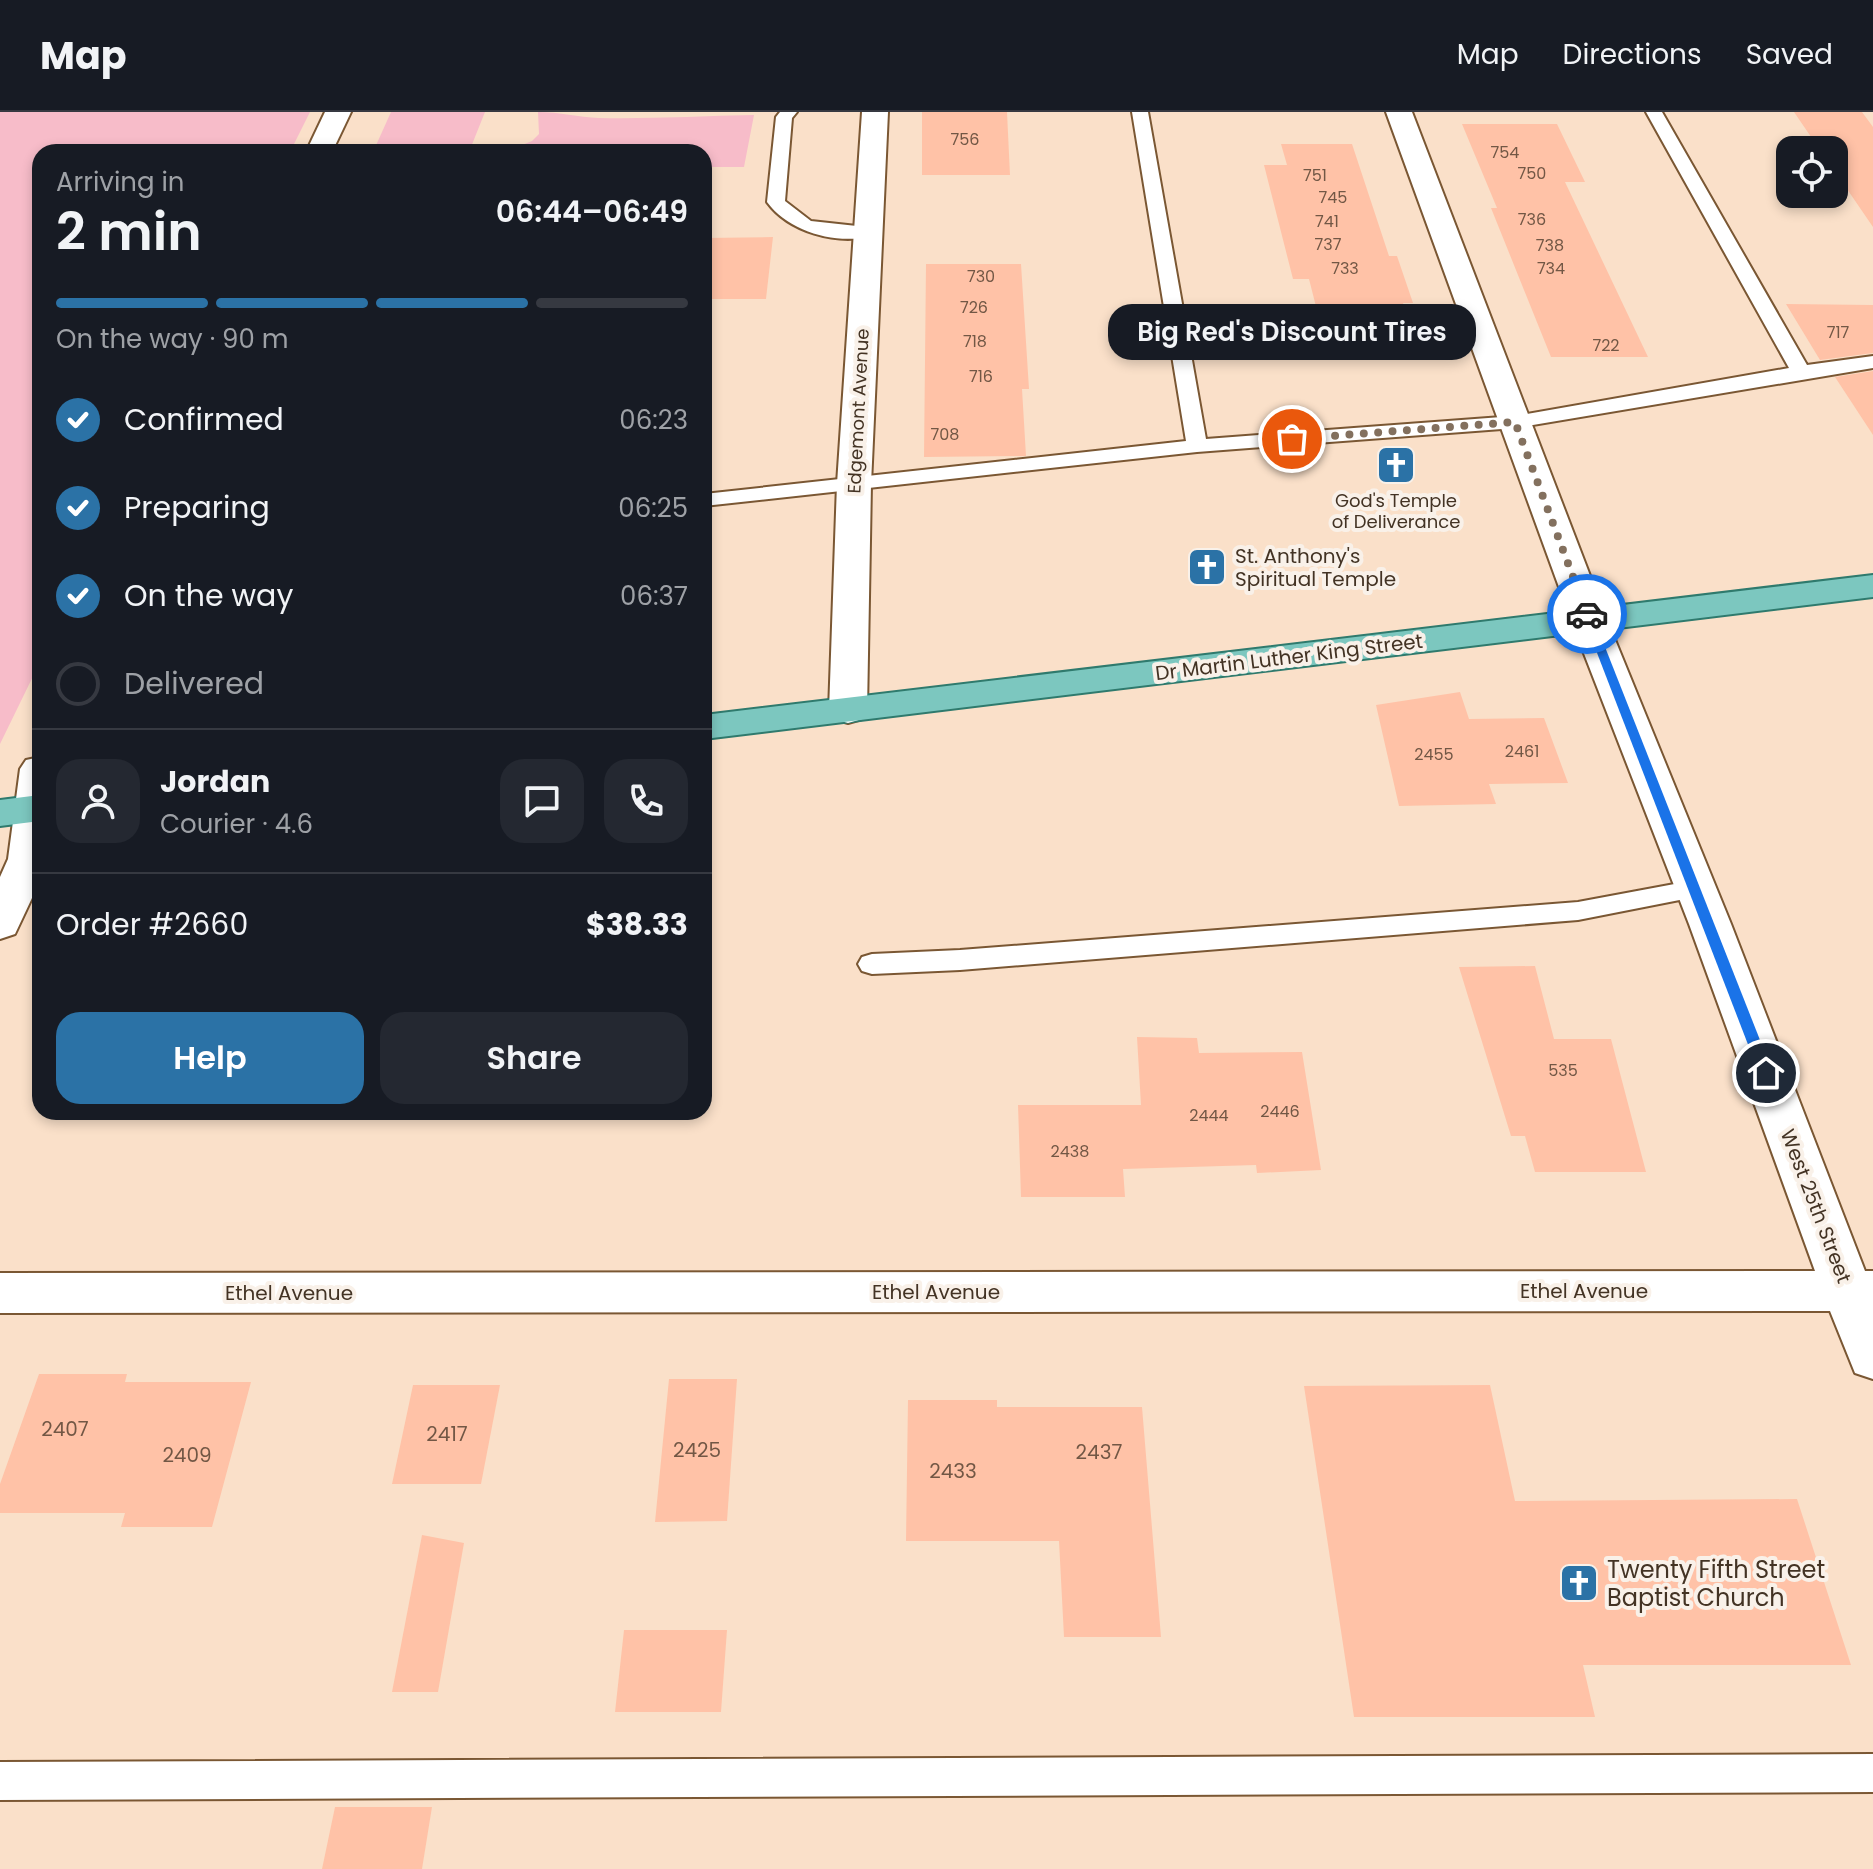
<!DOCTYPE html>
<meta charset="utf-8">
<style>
body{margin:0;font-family:Poppins,sans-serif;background:#242831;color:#f1f3f6;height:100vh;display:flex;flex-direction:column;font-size:30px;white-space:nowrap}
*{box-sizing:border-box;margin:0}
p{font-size:26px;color:#9ea1a6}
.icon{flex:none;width:44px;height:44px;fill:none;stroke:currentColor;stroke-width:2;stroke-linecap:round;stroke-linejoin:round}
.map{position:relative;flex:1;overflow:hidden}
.side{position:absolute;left:32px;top:32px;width:680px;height:976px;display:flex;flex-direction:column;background:#171b24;border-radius:24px;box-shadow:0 4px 12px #0003}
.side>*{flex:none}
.fabs{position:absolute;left:1776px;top:24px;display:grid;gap:16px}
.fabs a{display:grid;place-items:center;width:72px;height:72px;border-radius:16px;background:#171b24;box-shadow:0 4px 12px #0003;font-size:40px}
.pin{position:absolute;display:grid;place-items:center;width:68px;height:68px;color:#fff;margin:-34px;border:4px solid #fff;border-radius:50%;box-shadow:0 2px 8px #0007}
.courier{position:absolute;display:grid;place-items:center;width:80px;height:80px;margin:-40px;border:6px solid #1a73e8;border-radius:50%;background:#fff;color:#222;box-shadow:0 2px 10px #0007}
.bubble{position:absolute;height:56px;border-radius:24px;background:#171b24;box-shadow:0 4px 12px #0003;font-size:26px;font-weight:600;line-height:56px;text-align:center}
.overview em{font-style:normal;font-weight:600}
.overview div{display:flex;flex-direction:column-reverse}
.overview{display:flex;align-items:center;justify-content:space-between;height:136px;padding:0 24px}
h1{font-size:52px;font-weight:600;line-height:60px}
.bar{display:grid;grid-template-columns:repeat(4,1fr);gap:12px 8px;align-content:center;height:96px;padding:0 24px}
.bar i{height:10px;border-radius:6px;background:#363941}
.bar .current{background:#2b72a6}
.bar p{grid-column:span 4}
.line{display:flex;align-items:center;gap:20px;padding:0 24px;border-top:2px solid #363941}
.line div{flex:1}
.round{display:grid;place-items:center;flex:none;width:84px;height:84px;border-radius:24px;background:#242831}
ol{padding:0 24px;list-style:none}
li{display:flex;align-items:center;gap:24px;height:88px}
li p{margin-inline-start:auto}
li .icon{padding:8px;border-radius:50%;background:#2b72a6;color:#fff;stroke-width:4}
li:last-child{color:#9ea1a6}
li i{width:44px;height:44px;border:4px solid #363941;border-radius:50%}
.action{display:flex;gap:16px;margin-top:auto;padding:16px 24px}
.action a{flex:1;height:92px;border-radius:24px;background:#2b72a6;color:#fff;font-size:32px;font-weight:600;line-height:92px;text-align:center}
.action a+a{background:#242831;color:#f1f3f6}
header{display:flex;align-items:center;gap:48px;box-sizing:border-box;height:112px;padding:0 40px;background:#171b24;border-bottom:2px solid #363941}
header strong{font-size:38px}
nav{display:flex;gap:44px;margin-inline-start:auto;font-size:28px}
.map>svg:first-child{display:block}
.green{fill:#f7bcc9}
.building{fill:#ffc2a7}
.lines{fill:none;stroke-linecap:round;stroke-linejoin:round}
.lane-casing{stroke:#7a5733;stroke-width:4}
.street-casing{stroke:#7a5733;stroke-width:4}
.primary-casing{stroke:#2f7a6d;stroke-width:4}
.lane{fill:#fff;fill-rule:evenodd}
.street{fill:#fff;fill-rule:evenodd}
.primary{fill:#7cc7bf;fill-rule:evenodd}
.route{fill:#1a73e8}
.done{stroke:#83705e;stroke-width:8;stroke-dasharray:0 14.4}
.labels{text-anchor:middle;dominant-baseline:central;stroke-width:8;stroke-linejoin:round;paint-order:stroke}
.number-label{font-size:16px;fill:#725745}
.far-street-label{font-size:18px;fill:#433324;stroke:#f9f1e9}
.far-poi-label{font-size:18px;fill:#433324;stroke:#f9f1e9}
.poi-label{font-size:20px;fill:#433324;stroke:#f9f1e9;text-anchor:start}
.street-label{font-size:20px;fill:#433324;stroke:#f9f1e9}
.near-number-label{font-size:20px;fill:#725745}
.near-poi-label{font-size:24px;fill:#433324;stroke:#f9f1e9;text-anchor:start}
</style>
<header>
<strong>Map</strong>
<nav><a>Map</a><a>Directions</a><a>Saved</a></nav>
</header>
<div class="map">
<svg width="1873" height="1757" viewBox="0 0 1873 1757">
<rect width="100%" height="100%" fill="#fae0c9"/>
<!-- green -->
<g class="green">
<polygon points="0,0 310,0 290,40 40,40 40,550 0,632"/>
<polygon points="391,0 485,0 469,40 373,40"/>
<path d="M538,0c22,0 40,5 61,6 51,1 103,-2 155,-3l-10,52h-40v-15h-199l27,-11 7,-7z"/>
</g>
<!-- building -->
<g class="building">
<polygon points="922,0 1007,0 1010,63 922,63"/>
<polygon points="1794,0 1862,0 1873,15 1873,115 1834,58 1834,38 1820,38"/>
<polygon points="1462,12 1557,12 1585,70 1565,70 1648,245 1551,245 1491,96 1497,96"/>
<polygon points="1281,32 1352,32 1389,144 1397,144 1413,191 1403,191 1413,222 1323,222 1309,167 1293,167 1264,53 1287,53"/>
<polygon points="773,125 766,187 704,187 704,126"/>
<polygon points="926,152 1021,152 1029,277 1022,277 1026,344 924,345"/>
<polygon points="1786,192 1873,193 1873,241 1820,248"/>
<polygon points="1873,259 1873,323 1835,265"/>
<polygon points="1460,580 1469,607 1544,606 1568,671 1489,672 1496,692 1399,694 1376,593"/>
<polygon points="1535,854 1554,927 1611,927 1646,1060 1535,1060 1525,1024 1511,1024 1459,855"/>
<polygon points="1137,925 1197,926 1199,941 1302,940 1321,1058 1257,1061 1256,1053 1123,1057 1125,1085 1021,1085 1018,993 1141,993"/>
<polygon points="39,1262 127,1262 125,1270 251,1270 212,1415 121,1415 125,1401 0,1401 0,1372"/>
<polygon points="669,1267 737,1267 727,1409 655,1410"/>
<polygon points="413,1273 500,1273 481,1372 392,1372"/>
<polygon points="1490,1273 1515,1389 1797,1387 1851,1553 1583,1553 1595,1605 1354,1605 1304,1274"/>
<polygon points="908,1288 997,1288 997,1295 1142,1295 1161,1525 1064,1525 1059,1429 906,1429"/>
<polygon points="422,1423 464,1431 438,1580 392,1580"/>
<polygon points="624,1518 727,1518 721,1600 615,1600"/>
<polygon points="335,1695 432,1695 422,1757 322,1757"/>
</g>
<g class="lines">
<!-- lane casing -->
<g class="lane-casing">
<g id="lane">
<path d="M780,0h17l-5,6 -7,83 26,20 55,6 6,1 3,4 -3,4c-36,9 -83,-4 -105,-34l9,-85z"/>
<polygon points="1132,0 1148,0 1206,327 1515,304 1789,256 1646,0 1662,0 1807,253 1873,244 1873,256 1515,316 1197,340 704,394 704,382 1186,329"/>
<polygon points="1696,768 1705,771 1709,777 1705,783 1578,808 960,858 872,862 862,859 858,852 862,845 872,842 960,838 1578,790"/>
<polygon points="1873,1642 1873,1680 0,1688 0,1650"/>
</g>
</g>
<!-- street casing -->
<g class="street-casing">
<g id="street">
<polygon points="325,0 351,0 332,40 306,40"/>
<polygon points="862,0 888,0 871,372 867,599 862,607 848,611 834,607 829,599 837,372"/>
<polygon points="1386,0 1412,0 1607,508 1731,812 1865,1159 1873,1159 1873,1267 1855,1261 1830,1199 0,1201 0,1161 1815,1159 1689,812 1571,508"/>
<polygon points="40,645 40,769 15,822 0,827 0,765 8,747 20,657 26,648"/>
</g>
</g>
<!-- primary casing -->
<g class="primary-casing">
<g id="primary">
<polygon points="1873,463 1873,485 704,627 704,603"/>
<polygon points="40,683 40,709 0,714 0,688"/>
</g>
</g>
<!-- lane -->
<use href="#lane" class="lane"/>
<!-- street -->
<use href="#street" class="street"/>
<!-- primary -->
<use href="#primary" class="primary"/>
</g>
<!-- route -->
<polygon class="route" points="1587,499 1592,502 1773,961 1771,964 1766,966 1759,961 1582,502"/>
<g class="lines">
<!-- done -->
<polyline class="done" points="1292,327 1515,310 1587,502"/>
</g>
<!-- icons -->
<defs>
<g id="church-square" transform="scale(2)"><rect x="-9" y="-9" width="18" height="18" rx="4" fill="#2b72a6" stroke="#f9f1e9"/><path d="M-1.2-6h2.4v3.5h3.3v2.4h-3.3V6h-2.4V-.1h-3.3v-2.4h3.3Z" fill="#fff"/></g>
</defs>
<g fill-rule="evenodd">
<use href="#church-square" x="1396" y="353"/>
<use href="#church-square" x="1207" y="455"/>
<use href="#church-square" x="1579" y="1471"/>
</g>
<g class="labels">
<!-- number labels -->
<g class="number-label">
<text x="965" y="27">756</text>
<text x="1505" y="40">754</text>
<text x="1532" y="61">750</text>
<text x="1315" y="63">751</text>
<text x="1333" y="85">745</text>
<text x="1532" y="107">736</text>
<text x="1327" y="109">741</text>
<text x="1328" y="132">737</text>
<text x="1550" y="133">738</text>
<text x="1345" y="156">733</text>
<text x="1551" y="156">734</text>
<text x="981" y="164">730</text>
<text x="974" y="195">726</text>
<text x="1838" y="220">717</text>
<text x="975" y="229">718</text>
<text x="1606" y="233">722</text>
<text x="981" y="264">716</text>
<text x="945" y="322">708</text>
<text x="1522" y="639">2461</text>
<text x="1434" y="642">2455</text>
<text x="1563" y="958">535</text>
<text x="1280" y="999">2446</text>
<text x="1209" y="1003">2444</text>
<text x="1070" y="1039">2438</text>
</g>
<!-- far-street labels -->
<g class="far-street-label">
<text transform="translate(858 299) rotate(-87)">Edgemont Avenue</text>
</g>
<!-- far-poi labels -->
<g class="far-poi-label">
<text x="1396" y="388">God's Temple<tspan x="1396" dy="21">of Deliverance</tspan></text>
</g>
<!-- poi labels -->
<g class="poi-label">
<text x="1235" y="444">St. Anthony's<tspan x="1235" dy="23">Spiritual Temple</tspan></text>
</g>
<!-- street labels -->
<g class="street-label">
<text transform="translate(1289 545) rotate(-7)">Dr Martin Luther King Street</text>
<text transform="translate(1816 1094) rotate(69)">West 25th Street</text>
<text x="1584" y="1179">Ethel Avenue</text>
<text x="936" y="1180">Ethel Avenue</text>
<text x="289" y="1181">Ethel Avenue</text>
</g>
<!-- near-number labels -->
<g class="near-number-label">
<text x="65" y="1317">2407</text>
<text x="447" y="1322">2417</text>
<text x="697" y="1338">2425</text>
<text x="1099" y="1340">2437</text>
<text x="187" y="1343">2409</text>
<text x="953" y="1359">2433</text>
</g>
<!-- near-poi labels -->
<g class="near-poi-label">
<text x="1607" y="1457">Twenty Fifth Street<tspan x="1607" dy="28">Baptist Church</tspan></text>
</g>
</g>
</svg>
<div class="fabs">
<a><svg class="icon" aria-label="locate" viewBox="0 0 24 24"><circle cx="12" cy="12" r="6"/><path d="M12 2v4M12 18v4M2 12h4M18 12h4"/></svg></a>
</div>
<div class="pin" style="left:1292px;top:327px;background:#ea580c"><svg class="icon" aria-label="bag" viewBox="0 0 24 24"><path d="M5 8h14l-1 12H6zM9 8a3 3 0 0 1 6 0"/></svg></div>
<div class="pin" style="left:1766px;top:961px;background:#1f2937"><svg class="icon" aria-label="home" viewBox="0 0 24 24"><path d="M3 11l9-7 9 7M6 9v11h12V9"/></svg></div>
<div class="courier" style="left:1587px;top:502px"><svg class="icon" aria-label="car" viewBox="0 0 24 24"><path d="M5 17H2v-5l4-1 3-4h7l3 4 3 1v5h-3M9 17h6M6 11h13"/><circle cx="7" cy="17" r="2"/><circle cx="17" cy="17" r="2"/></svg></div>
<div class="bubble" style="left:1108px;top:192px;width:368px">Big Red's Discount Tires</div>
<section class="side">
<div class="overview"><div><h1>2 min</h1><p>Arriving in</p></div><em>06:44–06:49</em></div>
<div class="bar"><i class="current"></i><i class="current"></i><i class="current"></i><i></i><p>On the way · 90 m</p></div>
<ol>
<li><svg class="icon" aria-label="check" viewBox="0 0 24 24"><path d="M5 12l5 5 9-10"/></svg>Confirmed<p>06:23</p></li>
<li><svg class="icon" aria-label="check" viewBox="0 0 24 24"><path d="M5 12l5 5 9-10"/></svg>Preparing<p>06:25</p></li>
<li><svg class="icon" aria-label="check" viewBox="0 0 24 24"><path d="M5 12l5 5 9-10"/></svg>On the way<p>06:37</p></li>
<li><i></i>Delivered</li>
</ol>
<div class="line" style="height:144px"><a class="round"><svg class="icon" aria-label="person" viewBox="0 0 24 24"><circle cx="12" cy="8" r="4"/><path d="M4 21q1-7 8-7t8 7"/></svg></a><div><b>Jordan</b><p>Courier · 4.6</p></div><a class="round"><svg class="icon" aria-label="chat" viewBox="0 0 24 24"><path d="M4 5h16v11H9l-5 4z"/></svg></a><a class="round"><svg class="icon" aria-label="phone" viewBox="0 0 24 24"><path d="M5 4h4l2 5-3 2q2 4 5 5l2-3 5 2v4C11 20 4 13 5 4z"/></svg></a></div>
<div class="line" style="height:104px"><div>Order #2660</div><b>$38.33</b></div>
<div class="action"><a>Help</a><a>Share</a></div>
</section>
</div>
